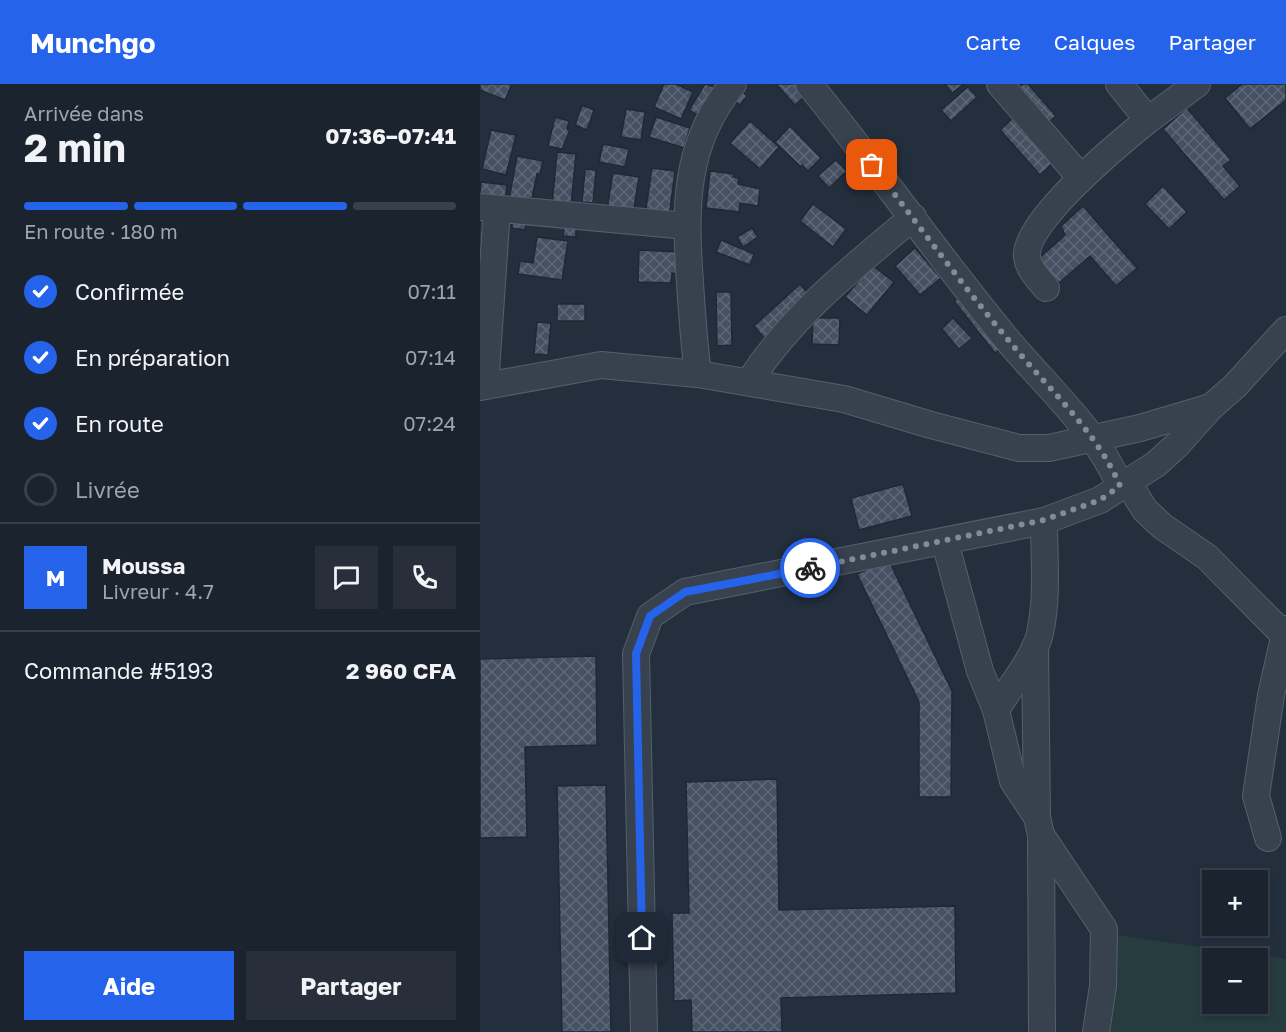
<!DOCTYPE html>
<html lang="fr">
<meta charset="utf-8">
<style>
body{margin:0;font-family:"Golos Text",sans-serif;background:#282f3a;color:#f1f3f6;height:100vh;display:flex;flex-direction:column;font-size:22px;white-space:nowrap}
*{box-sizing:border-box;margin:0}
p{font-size:20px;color:#a0a4aa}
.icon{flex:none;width:33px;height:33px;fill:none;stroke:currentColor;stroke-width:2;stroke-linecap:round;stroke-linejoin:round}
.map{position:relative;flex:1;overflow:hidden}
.side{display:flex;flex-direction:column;background:#1b232e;width:480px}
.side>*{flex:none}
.fabs{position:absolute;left:722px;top:786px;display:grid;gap:12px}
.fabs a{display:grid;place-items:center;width:66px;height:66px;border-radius:0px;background:#1b232e;box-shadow:0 3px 9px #0003,0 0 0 2px #39404a;font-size:30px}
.pin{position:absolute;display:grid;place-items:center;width:51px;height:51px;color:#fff;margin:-26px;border-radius:12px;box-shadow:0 3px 9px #0006}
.courier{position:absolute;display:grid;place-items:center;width:60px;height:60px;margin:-30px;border:4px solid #2563eb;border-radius:50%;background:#fff;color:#222;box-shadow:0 2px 8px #0007}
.summary em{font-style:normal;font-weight:700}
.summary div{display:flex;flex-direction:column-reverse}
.summary{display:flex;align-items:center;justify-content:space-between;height:102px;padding:0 24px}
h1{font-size:39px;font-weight:700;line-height:45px}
.bar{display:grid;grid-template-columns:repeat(4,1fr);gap:9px 6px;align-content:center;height:72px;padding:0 24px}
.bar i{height:8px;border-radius:4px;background:#39404a}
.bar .selected{background:#2563eb}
.bar p{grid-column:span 4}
.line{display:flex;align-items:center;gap:15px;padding:0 24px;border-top:2px solid #39404a}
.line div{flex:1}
.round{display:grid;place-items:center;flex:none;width:63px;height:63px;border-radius:0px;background:#282f3a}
ol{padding:0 24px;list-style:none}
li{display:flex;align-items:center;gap:18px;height:66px}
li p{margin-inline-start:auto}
li .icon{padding:6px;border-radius:50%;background:#2563eb;color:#fff;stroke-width:4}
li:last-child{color:#a0a4aa}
li i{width:33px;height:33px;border:3px solid #39404a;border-radius:50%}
.action{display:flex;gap:12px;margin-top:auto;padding:12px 24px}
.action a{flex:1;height:69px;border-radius:0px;background:#2563eb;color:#fff;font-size:24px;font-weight:700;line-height:69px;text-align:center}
.action a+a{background:#282f3a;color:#f1f3f6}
header{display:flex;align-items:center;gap:36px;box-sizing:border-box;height:84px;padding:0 30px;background:#2563eb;color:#fff}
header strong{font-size:28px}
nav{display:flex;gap:33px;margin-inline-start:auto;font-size:21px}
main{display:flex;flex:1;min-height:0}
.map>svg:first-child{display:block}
.pitch{fill:#263c3f;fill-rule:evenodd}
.building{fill:url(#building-cross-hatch);stroke:#1f2835;stroke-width:1.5}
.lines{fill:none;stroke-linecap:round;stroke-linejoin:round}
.minor-casing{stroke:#565f6c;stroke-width:28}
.minor{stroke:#38414e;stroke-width:26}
.done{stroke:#828b98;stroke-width:6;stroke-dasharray:0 10.8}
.route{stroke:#2563eb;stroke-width:8}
</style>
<header>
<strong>Munchgo</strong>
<nav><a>Carte</a><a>Calques</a><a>Partager</a></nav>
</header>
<main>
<section class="side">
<div class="summary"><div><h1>2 min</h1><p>Arrivée dans</p></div><em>07:36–07:41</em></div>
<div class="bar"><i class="selected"></i><i class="selected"></i><i class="selected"></i><i></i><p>En route · 180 m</p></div>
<ol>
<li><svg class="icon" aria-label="check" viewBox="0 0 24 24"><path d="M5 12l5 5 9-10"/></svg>Confirmée<p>07:11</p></li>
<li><svg class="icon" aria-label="check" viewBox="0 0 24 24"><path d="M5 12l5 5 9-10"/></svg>En préparation<p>07:14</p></li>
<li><svg class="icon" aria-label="check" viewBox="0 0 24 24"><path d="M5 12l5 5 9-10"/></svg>En route<p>07:24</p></li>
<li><i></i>Livrée</li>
</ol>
<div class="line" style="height:108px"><b class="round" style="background:#2563eb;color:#fff">M</b><div><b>Moussa</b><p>Livreur · 4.7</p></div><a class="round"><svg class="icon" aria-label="chat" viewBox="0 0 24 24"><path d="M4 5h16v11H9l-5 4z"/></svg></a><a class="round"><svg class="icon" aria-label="phone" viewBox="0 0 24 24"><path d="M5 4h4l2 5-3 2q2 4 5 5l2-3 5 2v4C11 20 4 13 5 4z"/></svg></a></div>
<div class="line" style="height:78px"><div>Commande #5193</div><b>2 960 CFA</b></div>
<div class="action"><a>Aide</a><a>Partager</a></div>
</section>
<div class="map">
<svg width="806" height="948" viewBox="0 0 806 948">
<defs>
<pattern id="building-cross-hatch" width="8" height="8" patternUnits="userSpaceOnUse" patternTransform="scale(1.5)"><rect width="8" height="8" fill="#455162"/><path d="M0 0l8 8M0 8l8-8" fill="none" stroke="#5d6877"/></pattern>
</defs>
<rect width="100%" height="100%" fill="#242f3e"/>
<!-- pitch -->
<path class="pitch" d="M636,851l170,24v73h-184zM732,874h45v46h-45z"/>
<!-- building -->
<g class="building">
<polygon points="0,0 32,0 25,16 0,6"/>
<polygon points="184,0 196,0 213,8 201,35 174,23"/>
<polygon points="225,0 237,4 219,32 209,26"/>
<polygon points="296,0 320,0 328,9 315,21"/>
<polygon points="465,0 484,0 472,9"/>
<polygon points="543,0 548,0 576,32 561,45 532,10"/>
<polygon points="762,0 806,0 806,16 770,45 745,14"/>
<polygon points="488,3 497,13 471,37 461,26"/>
<polygon points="258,4 267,12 260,21 251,13"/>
<polygon points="102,21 114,26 107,46 95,41"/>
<polygon points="707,24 751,76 743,82 760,102 744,116 683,45"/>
<polygon points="146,25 165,28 161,56 141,53"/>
<polygon points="75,33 89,37 87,45 90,46 82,65 68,62"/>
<polygon points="176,33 210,44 204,64 169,53"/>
<polygon points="534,33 574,78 560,91 520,46"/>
<polygon points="270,37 299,63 280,85 250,59"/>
<polygon points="310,42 341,74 328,87 322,81 321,83 295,58"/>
<polygon points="11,46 36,51 26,91 2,85"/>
<polygon points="123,60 149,65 145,83 119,78"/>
<polygon points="77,68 96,70 91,122 72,121"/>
<polygon points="37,72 63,77 60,90 57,90 51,119 29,115"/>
<polygon points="356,76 367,87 349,104 338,92"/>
<polygon points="172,84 195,87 189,134 165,131"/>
<polygon points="105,85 116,86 113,119 102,118"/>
<polygon points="230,87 254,90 253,93 259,94 258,100 280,105 278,122 260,119 259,128 226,124"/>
<polygon points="133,89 159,93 153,130 127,125"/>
<polygon points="1,98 27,101 25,115 0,112"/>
<polygon points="683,102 707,128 689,145 665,120"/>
<polygon points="333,120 366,145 353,163 320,137"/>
<polygon points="603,122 657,184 636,202 610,172 579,199 558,175 585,151 581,142"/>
<polygon points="34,131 47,133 45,146 32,144"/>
<polygon points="84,143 96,144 96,153 83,152"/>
<polygon points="272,144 278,153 263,163 257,153"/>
<polygon points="0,146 6,148 0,177"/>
<polygon points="57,153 88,157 82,196 38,190 40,177 53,179"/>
<polygon points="241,156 274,170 270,181 236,168"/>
<polygon points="435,164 461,194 440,211 415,182"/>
<polygon points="159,166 200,168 199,190 192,189 191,199 158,198"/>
<polygon points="392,181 414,198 387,231 365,213"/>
<polygon points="320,200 331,213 285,255 274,242"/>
<polygon points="236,208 251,208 252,261 237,262"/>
<polygon points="486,208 527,260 515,269 474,217"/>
<rect x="77" y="220" width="28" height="17"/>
<polygon points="333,234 360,234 359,261 332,260"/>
<polygon points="473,234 492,254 479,265 462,245"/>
<polygon points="57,238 71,239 68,271 54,270"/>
<polygon points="423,400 432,432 379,446 371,414"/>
<polygon points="408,475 472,607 471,713 439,713 439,618 377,490"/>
<polygon points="116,572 117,661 45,663 47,753 0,754 0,575"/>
<polygon points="297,695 299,826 475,822 476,909 301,914 302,948 212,948 211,916 194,917 192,829 209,829 206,698"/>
<polygon points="126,701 131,948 82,948 77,702"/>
</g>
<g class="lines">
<!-- minor casing -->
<g class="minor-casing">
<g id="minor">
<path d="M329,0c69,85 131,175 201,259 38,45 87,88 110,143"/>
<polyline points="520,0 601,94"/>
<polyline points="639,0 668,36 717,0"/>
<polyline points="0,123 207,142"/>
<path d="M566,204c-7,-9 -18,-19 -19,-31 -5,-34 95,-116 121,-137"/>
<path d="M218,290c-4,-30 -6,-60 -8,-91 -5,-74 -7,-138 43,-199"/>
<path d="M269,298c43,-67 103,-114 164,-165"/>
<polyline points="5,302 17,125"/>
<polyline points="0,303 121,281 218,290 364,315 451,341 539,364 569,364 660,344 731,323"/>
<polyline points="648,399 665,426 682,442 727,473 806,553"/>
<polyline points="465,458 500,587 516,626 533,697 557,733"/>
<polyline points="555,563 557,733 561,751 562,948"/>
<path d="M516,626c13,-22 39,-53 44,-77 8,-36 4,-76 4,-112"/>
<polyline points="561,751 624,845 623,902 616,948"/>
<polyline points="788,754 776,712 791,611 806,545"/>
<polyline points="164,948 156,570 170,532 205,508 564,437 620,416 676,380 697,361 731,323 755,302 806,246"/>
</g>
</g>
<!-- minor -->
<use href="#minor" class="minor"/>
</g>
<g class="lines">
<!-- done -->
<path class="done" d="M330,484l234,-48 56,-20 20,-14c-23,-55 -73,-98 -110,-144 -48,-57 -92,-118 -138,-177"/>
<!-- route -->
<polyline class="route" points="162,854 156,570 170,532 205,508 330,484"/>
</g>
</svg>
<div class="fabs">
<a>+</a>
<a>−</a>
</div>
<div class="pin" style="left:392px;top:81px;background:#ea580c"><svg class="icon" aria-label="bag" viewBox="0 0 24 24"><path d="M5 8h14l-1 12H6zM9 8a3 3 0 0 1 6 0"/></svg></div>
<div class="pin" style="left:162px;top:854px;background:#1f2937"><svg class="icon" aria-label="home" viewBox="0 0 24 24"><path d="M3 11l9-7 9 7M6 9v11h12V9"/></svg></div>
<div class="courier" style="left:330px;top:484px"><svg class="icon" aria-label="bike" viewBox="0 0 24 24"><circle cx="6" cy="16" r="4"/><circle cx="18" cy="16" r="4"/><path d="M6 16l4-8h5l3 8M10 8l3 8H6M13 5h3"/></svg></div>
</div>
</main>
